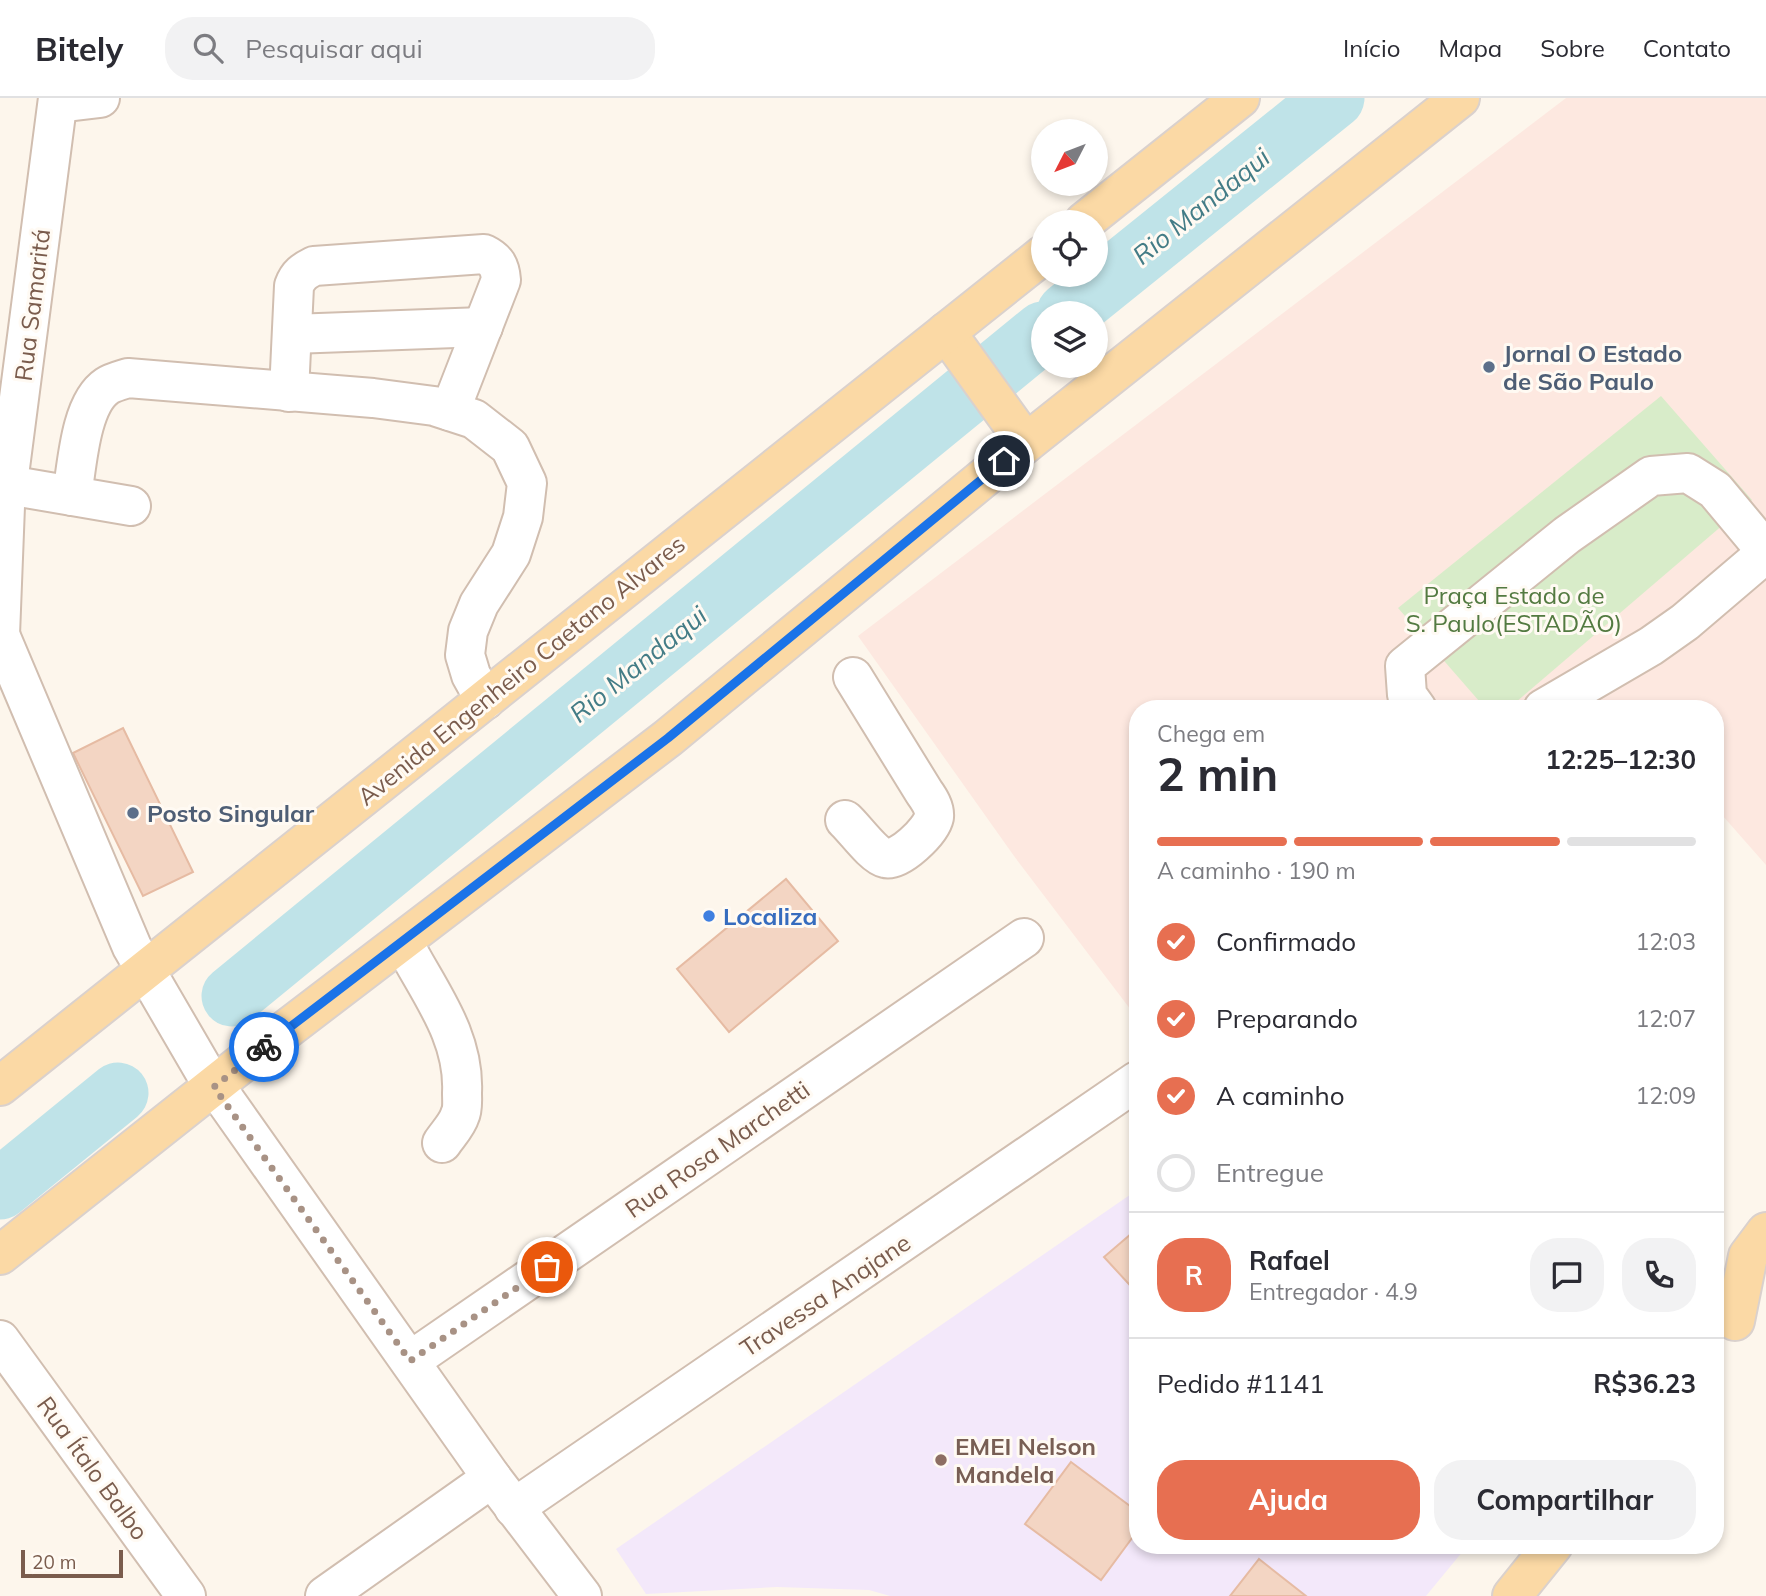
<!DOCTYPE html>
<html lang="pt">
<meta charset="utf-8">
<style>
body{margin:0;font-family:Mulish,sans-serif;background:#f2f2f3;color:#2b2b33;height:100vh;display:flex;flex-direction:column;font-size:26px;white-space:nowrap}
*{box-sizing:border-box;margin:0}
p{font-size:23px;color:#7c7c81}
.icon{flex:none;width:38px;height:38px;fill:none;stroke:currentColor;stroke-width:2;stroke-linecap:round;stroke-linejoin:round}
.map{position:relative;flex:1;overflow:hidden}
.side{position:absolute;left:1129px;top:602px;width:595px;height:854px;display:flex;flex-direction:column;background:#fff;border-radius:28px;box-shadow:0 4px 10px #0003}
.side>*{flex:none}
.needle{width:46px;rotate:228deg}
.buttons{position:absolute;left:1031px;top:21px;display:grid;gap:14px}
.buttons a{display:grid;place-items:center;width:77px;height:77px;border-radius:50%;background:#fff;box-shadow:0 4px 10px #0003;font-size:35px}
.scale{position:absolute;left:21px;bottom:18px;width:102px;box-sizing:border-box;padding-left:7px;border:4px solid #7a5c4d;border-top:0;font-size:19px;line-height:24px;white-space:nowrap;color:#7a5c4d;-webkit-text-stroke:5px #fffaf3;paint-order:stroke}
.pin{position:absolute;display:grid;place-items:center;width:60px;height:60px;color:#fff;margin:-30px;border:4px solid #fff;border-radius:50%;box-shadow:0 2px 7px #0007}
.courier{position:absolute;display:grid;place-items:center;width:70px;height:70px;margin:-35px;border:5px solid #1a73e8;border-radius:50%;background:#fff;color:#222;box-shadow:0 2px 9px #0007}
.summary em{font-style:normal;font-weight:700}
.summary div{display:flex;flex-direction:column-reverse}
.summary{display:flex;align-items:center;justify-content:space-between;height:119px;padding:0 28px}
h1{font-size:46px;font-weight:700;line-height:52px}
.bar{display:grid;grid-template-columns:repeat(4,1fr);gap:10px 7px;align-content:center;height:84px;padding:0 28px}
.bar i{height:9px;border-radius:5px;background:#e1e1e2}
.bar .current{background:#e76f51}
.bar p{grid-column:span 4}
.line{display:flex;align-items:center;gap:18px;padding:0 28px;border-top:2px solid #e1e1e2}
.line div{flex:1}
.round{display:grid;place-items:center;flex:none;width:74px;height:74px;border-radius:28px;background:#f2f2f3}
ol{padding:0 28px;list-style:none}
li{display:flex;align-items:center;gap:21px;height:77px}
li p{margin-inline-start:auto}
li .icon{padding:7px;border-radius:50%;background:#e76f51;color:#fff;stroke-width:4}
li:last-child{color:#7c7c81}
li i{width:38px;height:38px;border:4px solid #e1e1e2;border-radius:50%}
.cta{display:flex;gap:14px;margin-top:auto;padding:14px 28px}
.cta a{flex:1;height:80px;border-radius:28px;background:#e76f51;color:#fff;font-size:28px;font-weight:700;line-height:80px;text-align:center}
.cta a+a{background:#f2f2f3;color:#2b2b33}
header{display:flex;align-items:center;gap:42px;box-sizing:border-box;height:98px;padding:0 35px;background:#fff;border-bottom:2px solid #e1e1e2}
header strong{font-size:33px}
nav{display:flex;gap:38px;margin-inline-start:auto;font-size:24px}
.search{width:490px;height:63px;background:#f2f2f3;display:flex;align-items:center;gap:18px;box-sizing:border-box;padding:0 24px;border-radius:28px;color:#7c7c81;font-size:26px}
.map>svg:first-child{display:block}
.commercial{fill:#fde8e0}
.education{fill:#f3e8fa}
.green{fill:#d8ecc9}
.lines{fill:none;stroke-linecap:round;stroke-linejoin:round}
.river{stroke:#bfe3e8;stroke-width:61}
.building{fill:#f3d5c3;stroke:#e6bba3;stroke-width:2}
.minor-casing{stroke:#d1beb0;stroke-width:42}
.major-casing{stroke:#dad1cd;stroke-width:42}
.minor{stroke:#fff;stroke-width:38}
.major{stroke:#fbd9a5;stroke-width:38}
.done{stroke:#a89285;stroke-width:7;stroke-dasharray:0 12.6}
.route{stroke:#1a73e8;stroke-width:9}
.service-dot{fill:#5c6f8a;stroke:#fffaf3;stroke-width:2.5}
.shop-dot{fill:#3f7fe0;stroke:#fffaf3;stroke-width:2.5}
.education-dot{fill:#8d6e63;stroke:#fffaf3;stroke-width:2.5}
.labels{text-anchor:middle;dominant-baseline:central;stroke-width:6;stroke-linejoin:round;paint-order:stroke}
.street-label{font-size:24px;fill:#7a5c4d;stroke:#fffaf3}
.service-label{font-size:24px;font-weight:bold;fill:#4e5e75;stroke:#fffaf3;text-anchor:start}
.park-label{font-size:24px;fill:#537a41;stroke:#fffaf3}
.shop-label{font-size:24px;font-weight:bold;fill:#366cbe;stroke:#fffaf3;text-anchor:start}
.education-label{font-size:24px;font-weight:bold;fill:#785e54;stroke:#fffaf3;text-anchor:start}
.water-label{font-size:26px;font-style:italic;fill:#437c86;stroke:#fffaf3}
</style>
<header>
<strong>Bitely</strong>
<div class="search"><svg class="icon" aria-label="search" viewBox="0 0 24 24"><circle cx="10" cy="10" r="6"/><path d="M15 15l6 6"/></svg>Pesquisar aqui</div>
<nav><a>Início</a><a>Mapa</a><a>Sobre</a><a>Contato</a></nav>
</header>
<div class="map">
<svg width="1766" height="1498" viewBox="0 0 1766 1498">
<rect width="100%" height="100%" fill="#fdf6ec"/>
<!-- commercial -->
<polygon class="commercial" points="1566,0 1766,0 1766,767 1715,709 1715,611 1138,611 1137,920 1014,758 858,538"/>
<!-- education -->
<polygon class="education" points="1137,1092 1138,1447 1468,1447 1426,1498 890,1498 869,1492 777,1489 646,1496 616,1451"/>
<!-- green -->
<polygon class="green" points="1661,298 1752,402 1508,611 1486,611 1398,510"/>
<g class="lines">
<!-- river -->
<g class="river">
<polyline points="1067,215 1334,0"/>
<polyline points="232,898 1043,234"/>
<polyline points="0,1091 118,995"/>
</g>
</g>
<!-- building -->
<g class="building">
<polygon points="123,630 193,774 143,798 73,655"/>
<polygon points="786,781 838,843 729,934 677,871"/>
<polygon points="1138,1130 1138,1196 1104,1159"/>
<polygon points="1071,1364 1138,1414 1138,1432 1101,1482 1025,1426"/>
<polygon points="1259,1461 1306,1498 1230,1498"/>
</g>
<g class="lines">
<!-- minor casing -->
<g class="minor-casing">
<g id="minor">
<polyline points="58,5 100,0"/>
<polyline points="292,236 483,229"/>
<path d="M289,294l5,-106c4,-11 10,-15 20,-20l170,-12c12,6 16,12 17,26l-51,131"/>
<polyline points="8,387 131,408"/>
<path d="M72,398c5,-30 8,-92 35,-110 6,-4 15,-6 21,-8l245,20 61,8 40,13 36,28 17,36 -4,34 -12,37 -32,50 -11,27 -3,24 6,20 14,25"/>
<polyline points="0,537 132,849 203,971 492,1380 582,1498"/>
<polyline points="0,537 5,408 58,0"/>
<polyline points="1417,611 1407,597 1405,568 1567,437 1651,378 1688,375 1715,392 1766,453"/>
<polyline points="1543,611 1651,548 1685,524 1766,455"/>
<path d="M845,722c9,8 29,36 40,38 14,4 46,-27 49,-41 1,-9 -5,-18 -10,-25l-71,-115"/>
<path d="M403,844c25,49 62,93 59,151 0,7 1,16 -2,22 -3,10 -12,19 -18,28"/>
<polyline points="0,1242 186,1498"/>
<polyline points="410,1263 1024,840"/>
<polyline points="514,1410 1137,983"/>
<polyline points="325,1498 492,1380"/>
</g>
</g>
<!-- major casing -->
<g class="major-casing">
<g id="major">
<polyline points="1084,124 1240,0"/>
<polyline points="946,234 1026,345"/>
<polyline points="0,988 1043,157"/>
<polyline points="0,1157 245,963 668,640 1026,345 1460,0"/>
<polyline points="1735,1223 1748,1158 1766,1134"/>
<polyline points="1512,1498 1553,1447"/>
</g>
</g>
<!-- minor -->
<use href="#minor" class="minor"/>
<!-- major -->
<use href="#major" class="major"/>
</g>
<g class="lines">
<!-- done -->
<polyline class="done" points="264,949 214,989 410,1263 547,1169"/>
<!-- route -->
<polyline class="route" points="264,949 668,640 1004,363"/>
</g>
<!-- markers -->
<g class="service-dot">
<circle cx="1489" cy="269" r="7"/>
<circle cx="133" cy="715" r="7"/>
</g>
<circle class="shop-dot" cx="709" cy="818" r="7"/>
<circle class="education-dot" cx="941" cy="1362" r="7"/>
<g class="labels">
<!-- street labels -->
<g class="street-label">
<text transform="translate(32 207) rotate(-83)">Rua Samaritá</text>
<text transform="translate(521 572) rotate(-39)">Avenida Engenheiro Caetano Alvares</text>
<text transform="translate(717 1051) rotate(-35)">Rua Rosa Marchetti</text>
<text transform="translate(825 1197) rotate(-34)">Travessa Anajane</text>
<text transform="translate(93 1370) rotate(54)">Rua Ítalo Balbo</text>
</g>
<!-- service labels -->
<g class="service-label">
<text x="1503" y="255">Jornal O Estado<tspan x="1503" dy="28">de São Paulo</tspan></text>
<text x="147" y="715">Posto Singular</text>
</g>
<!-- park labels -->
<g class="park-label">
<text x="1514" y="497">Praça Estado de<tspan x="1514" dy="28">S. Paulo(ESTADÃO)</tspan></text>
</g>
<!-- shop labels -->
<g class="shop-label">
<text x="723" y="818">Localiza</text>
</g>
<!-- education labels -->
<g class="education-label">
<text x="955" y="1348">EMEI Nelson<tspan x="955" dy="28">Mandela</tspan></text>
</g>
<!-- water labels -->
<g class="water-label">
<text transform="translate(1201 108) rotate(-39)">Rio Mandaqui</text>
<text transform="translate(638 566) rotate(-39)">Rio Mandaqui</text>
</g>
</g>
</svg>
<div class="buttons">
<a><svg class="needle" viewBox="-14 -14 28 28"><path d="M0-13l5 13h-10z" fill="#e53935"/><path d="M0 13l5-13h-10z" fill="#7c7c81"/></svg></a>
<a><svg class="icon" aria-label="locate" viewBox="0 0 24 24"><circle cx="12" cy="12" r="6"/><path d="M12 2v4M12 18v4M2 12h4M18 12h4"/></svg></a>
<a><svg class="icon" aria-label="layers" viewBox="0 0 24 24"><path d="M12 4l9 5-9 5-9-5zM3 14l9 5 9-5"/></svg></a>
</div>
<div class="scale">20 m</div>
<div class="pin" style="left:547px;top:1169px;background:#ea580c"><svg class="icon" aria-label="bag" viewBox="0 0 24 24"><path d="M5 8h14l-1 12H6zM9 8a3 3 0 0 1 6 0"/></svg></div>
<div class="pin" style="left:1004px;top:363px;background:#1f2937"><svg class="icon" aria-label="home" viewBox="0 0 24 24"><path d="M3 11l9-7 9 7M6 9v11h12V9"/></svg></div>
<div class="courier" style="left:264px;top:949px"><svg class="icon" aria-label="bike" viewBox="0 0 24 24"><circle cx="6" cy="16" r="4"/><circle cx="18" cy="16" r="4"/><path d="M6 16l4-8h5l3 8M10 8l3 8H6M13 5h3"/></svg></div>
<section class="side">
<div class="summary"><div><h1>2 min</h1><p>Chega em</p></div><em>12:25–12:30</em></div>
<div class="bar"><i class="current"></i><i class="current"></i><i class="current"></i><i></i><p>A caminho · 190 m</p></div>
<ol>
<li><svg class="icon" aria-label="check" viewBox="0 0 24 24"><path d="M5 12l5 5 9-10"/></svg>Confirmado<p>12:03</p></li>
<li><svg class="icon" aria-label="check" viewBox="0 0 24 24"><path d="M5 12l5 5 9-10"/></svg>Preparando<p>12:07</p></li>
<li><svg class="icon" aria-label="check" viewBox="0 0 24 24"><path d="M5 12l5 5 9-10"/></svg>A caminho<p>12:09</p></li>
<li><i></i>Entregue</li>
</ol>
<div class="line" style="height:126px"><b class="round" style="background:#e76f51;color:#fff">R</b><div><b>Rafael</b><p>Entregador · 4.9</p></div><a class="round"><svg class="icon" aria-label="chat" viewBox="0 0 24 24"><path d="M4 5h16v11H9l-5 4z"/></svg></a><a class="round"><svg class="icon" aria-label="phone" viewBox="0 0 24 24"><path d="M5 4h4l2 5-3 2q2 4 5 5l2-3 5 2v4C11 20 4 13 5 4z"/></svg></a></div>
<div class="line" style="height:91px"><div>Pedido #1141</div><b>R$36.23</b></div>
<div class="cta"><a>Ajuda</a><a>Compartilhar</a></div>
</section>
</div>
